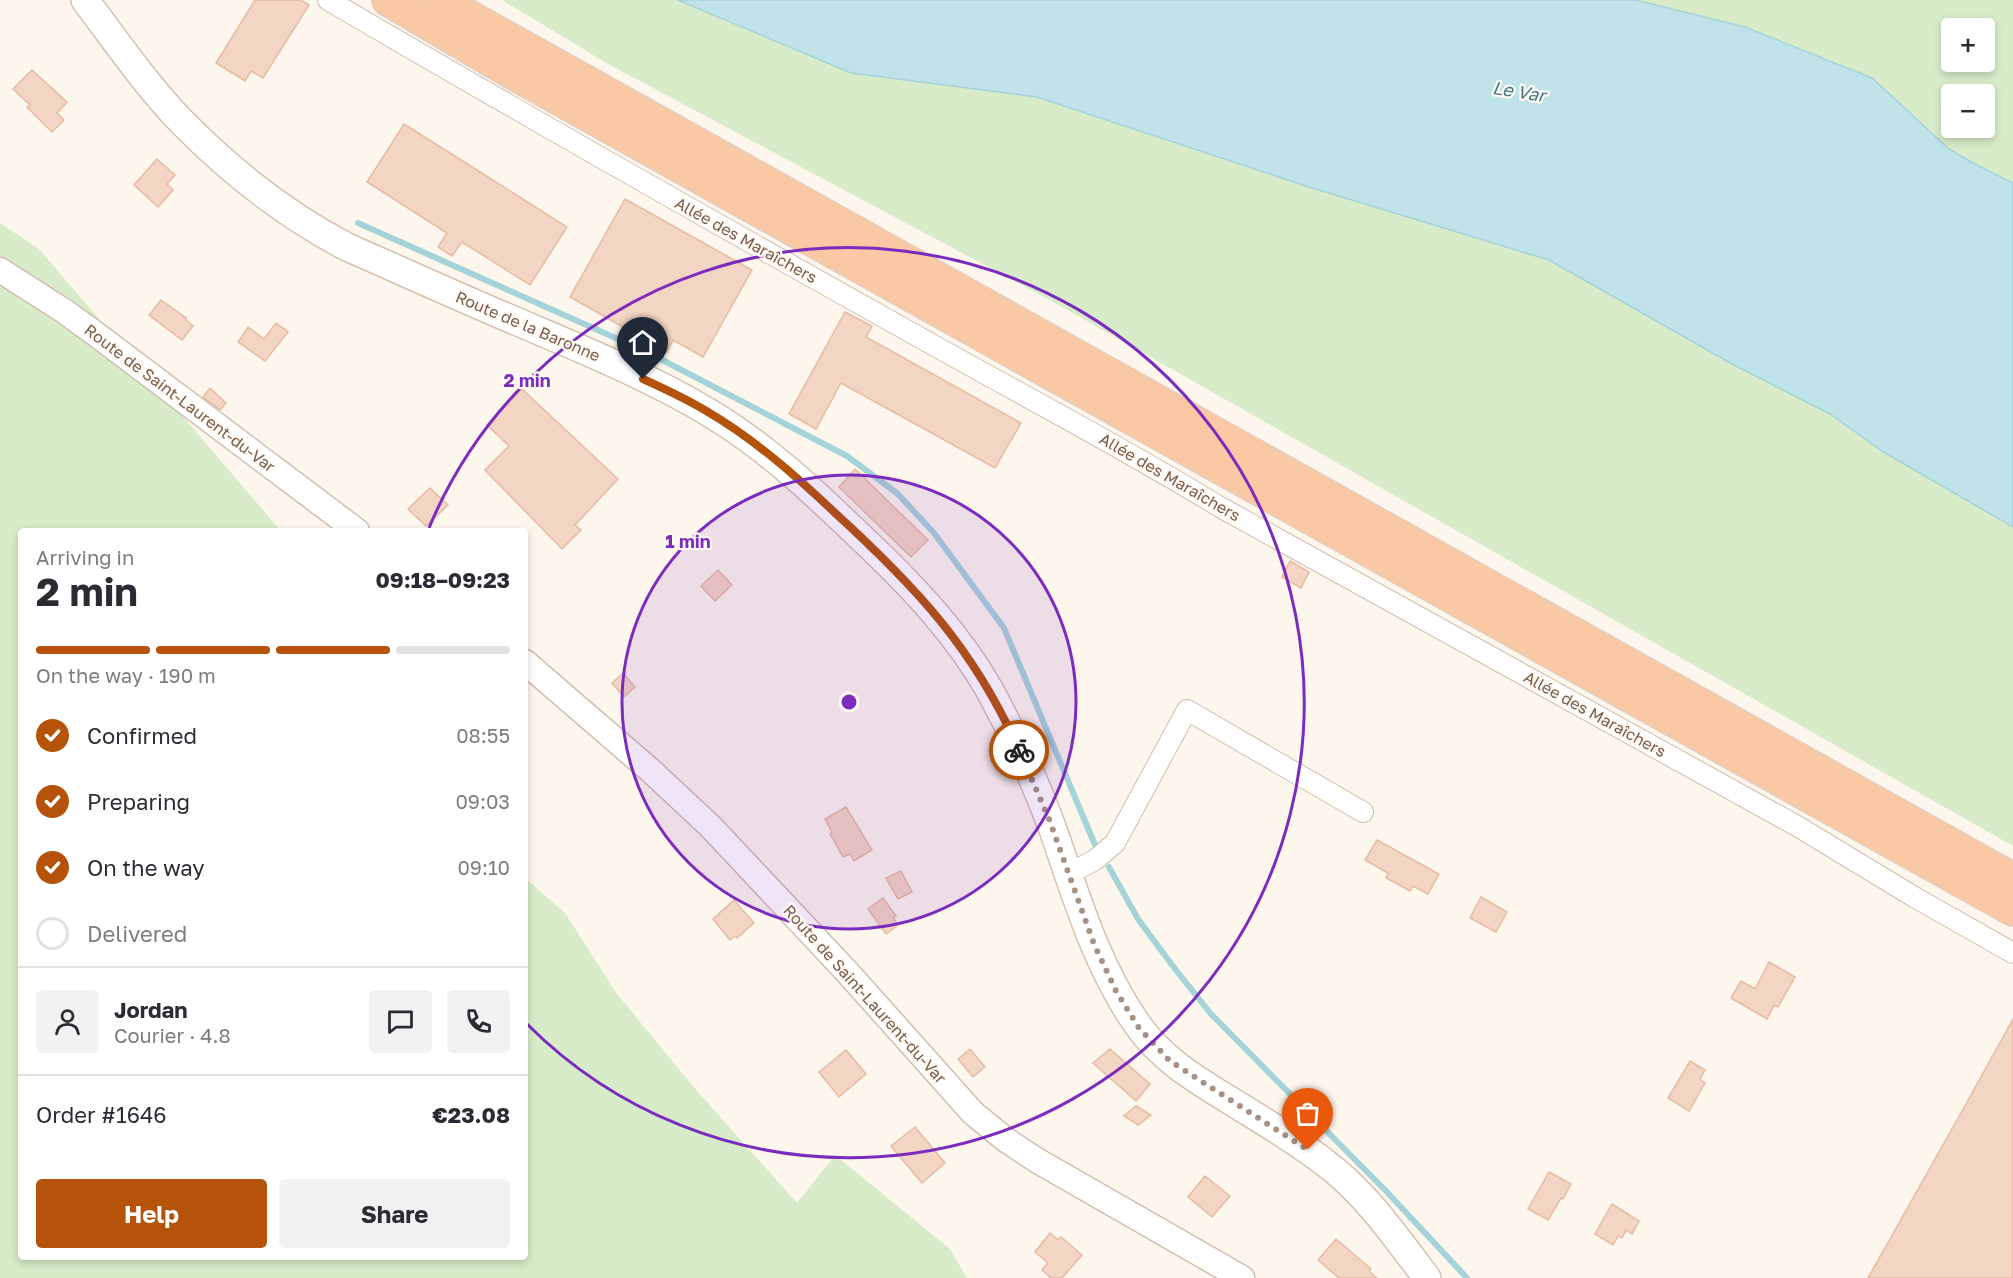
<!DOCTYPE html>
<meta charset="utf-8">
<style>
body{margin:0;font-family:"Golos Text",sans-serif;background:#f2f2f3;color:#2b2b33;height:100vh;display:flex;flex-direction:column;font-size:22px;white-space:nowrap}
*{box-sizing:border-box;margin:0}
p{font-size:20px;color:#7c7c81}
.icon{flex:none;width:33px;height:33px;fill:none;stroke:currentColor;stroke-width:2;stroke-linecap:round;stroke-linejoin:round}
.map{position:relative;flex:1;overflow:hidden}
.panel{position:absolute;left:18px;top:528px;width:510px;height:732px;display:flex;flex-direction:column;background:#fff;border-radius:6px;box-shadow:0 3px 9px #0003}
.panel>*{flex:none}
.tools{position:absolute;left:1941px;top:18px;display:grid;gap:12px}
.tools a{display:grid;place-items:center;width:54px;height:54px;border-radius:6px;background:#fff;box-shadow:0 3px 9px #0003;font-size:30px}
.pin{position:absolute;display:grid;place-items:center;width:51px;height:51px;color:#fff;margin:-62px -26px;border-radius:50% 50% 50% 0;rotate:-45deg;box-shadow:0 0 6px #0007}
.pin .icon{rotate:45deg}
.courier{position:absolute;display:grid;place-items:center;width:60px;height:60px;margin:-30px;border:4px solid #b45309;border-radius:50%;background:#fff;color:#222;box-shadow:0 2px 8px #0007}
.summary em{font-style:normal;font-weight:700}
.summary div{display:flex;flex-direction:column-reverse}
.summary{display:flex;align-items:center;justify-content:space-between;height:102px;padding:0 18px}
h1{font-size:39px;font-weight:700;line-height:45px}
.bar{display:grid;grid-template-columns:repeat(4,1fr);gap:9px 6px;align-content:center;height:72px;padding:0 18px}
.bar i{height:8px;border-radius:4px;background:#e1e1e2}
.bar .selected{background:#b45309}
.bar p{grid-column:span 4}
.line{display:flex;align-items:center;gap:15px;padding:0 18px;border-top:2px solid #e1e1e2}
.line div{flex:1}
.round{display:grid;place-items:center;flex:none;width:63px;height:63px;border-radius:6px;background:#f2f2f3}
ol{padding:0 18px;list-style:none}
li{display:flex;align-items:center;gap:18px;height:66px}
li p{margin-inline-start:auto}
li .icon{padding:6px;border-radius:50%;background:#b45309;color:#fff;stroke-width:4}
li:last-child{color:#7c7c81}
li i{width:33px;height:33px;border:3px solid #e1e1e2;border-radius:50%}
.action{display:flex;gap:12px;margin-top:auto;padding:12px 18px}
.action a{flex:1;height:69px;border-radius:6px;background:#b45309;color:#fff;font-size:24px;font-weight:700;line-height:69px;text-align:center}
.action a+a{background:#f2f2f3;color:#2b2b33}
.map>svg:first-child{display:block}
.green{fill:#d8ecc9;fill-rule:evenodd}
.water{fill:#bfe3e8;stroke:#a5d3da;stroke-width:1.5}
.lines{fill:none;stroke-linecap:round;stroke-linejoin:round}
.stream{stroke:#a5d3da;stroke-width:6}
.building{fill:#f3d5c3;stroke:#e6bba3;stroke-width:1.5}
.minor-casing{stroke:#d1beb0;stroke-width:22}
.tertiary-casing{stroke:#d1beb0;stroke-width:27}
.secondary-casing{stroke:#d6c0b0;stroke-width:30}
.trunk-casing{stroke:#dad1cd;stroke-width:34}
.minor{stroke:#fff;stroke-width:20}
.tertiary{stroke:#fff;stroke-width:24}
.secondary{stroke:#fff;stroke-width:27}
.trunk{stroke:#f9c8a4;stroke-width:32}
.done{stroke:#a89285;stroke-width:6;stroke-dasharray:0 10.8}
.route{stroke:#b45309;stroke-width:8}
.ring{fill:none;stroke:#7b2cbf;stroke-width:3}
.labels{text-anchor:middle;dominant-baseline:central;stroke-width:4.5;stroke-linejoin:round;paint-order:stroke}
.street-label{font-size:16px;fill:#7a5c4d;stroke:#fffaf3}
.water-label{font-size:18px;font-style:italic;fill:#437c86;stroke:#fffaf3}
.centre{fill:#7b2cbf;stroke:#fffaf3;stroke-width:3}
.ring-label{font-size:18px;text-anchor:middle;font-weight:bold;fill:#7b2cbf;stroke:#fffaf3;stroke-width:4.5;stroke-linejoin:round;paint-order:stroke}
</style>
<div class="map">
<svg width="2013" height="1278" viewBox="0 0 2013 1278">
<rect width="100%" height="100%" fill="#fdf6ec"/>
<!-- green -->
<g class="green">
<polygon points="502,0 678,0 851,73 1037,97 1309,187 1549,260 1732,364 1830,414 1885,453 2013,527 2013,846 1048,299 608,64"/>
<path d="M1636,0h377v183l-38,-19 -26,-15 -77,-71 -127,-51zM1952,28h32v34h-32zM1952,94h32v34h-32z"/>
<polygon points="0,223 39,249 281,531 21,531 21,1257 525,1257 525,878 565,913 617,994 698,1092 797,1203 835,1155 950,1249 967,1278 0,1278"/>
</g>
<!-- water -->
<polygon class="water" points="678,0 1636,0 1745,27 1872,78 1949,149 1975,164 2013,183 2013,527 1885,453 1830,414 1732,364 1549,260 1309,187 1037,97 851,73"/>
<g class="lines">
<!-- stream -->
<g class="stream">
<polyline points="358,223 647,352 847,456 898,494 934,533 1004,628 1095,845"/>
<polyline points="1109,867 1138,919 1172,965 1211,1014 1386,1191 1467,1278"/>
</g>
</g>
<!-- building -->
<g class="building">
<polygon points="255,0 301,0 309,5 263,78 251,71 245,81 216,63"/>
<polygon points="32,70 67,102 57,113 64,120 52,132 27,107 30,105 13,89"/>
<polygon points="404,124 567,227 530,285 462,242 452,256 438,247 447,233 367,182"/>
<polygon points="157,159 175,175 167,184 173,190 158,207 134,185"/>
<polygon points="625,199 752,270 703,357 673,340 667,352 570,297"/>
<polygon points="161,300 186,318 186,320 193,326 182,340 149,315"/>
<polygon points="845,312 872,326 866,337 1021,423 995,468 841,383 816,429 789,414"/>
<polygon points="276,323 288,332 265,361 238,342 248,327 264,339"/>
<polygon points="210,388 226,403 220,410 203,397"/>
<polygon points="522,389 618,479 575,525 581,530 562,549 485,470 509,446 487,425"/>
<polygon points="855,469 928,540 911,557 839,487"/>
<polygon points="430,488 448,505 426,526 408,509"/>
<polygon points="1290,561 1309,572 1301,588 1282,577"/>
<polygon points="718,570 732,585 715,601 701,586"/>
<polygon points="623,673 635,687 624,697 612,683"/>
<polygon points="846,807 872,850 854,861 850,854 843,857 830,834 832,832 825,819"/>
<polygon points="1377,840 1439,874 1428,894 1413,886 1410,891 1386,878 1388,873 1365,860"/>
<polygon points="901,871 912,892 898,899 886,878"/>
<polygon points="1481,897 1507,912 1496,932 1470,918"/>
<polygon points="883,898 896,916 893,917 898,925 886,934 868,909"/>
<polygon points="734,900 754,923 737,938 735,936 730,940 713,919"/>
<polygon points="1769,962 1795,977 1778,1007 1774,1005 1767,1019 1731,998 1741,981 1755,989"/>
<polygon points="2013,1019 2013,1278 1868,1278 1962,1111"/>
<polygon points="970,1049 985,1067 973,1077 958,1059"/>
<polygon points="1110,1049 1150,1084 1136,1101 1093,1063"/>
<polygon points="846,1050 866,1074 839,1097 819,1072"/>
<polygon points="1690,1061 1705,1070 1700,1079 1705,1083 1689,1111 1668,1098"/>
<polygon points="1136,1106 1151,1115 1138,1125 1124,1116"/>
<polygon points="915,1127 945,1163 922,1183 891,1146"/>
<polygon points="1549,1172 1571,1184 1563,1199 1561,1198 1548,1220 1528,1209"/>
<polygon points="1205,1176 1230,1196 1212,1217 1188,1197"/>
<polygon points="1612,1204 1639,1221 1632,1234 1626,1230 1622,1238 1618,1236 1613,1245 1595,1234"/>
<polygon points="1050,1233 1058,1240 1061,1237 1082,1255 1062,1278 1051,1278 1042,1270 1048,1263 1035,1252"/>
<polygon points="1336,1239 1371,1269 1369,1271 1377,1278 1339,1278 1318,1260"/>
</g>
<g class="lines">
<!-- minor casing -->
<g class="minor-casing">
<g id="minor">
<path d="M328,0c193,113 387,223 582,332 104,59 209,113 310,175l577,319 119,72 97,55"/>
<polyline points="1068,874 1095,860 1115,843 1187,710 1363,812"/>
</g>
</g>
<!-- tertiary casing -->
<g class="tertiary-casing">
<g id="tertiary">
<polyline points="0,270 64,311 93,332 357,531"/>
<polyline points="525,662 650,770 711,827 848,973 973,1113 1006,1140 1038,1161 1242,1278"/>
</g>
</g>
<!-- secondary casing -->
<g class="secondary-casing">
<path id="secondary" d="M85,0c31,41 61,85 97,122 49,50 104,93 165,125 57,25 114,51 171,75 63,27 132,55 190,90 61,36 112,86 162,134 45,43 88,89 119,143 23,42 45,90 62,135 24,68 44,140 86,200 25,37 65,59 102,82 29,18 58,35 85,56 42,31 71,74 103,116"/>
</g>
<!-- trunk casing -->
<g class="trunk-casing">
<g id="trunk">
<polyline points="388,0 514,74 2013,910"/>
<polyline points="440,0 2013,879"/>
</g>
</g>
<!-- minor -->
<use href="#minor" class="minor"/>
<!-- tertiary -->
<use href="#tertiary" class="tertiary"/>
<!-- secondary -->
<use href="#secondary" class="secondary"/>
<!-- trunk -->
<use href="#trunk" class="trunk"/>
</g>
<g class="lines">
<!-- done -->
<polyline class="done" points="1019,750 1049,819 1094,944 1116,991 1139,1028 1170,1061 1308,1150"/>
<!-- route -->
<path class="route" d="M643,379c22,10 44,20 65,33 46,27 87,63 125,99 82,75 141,137 186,239"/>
</g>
<!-- distance rings -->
<circle cx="849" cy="702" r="227" fill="#7b2cbf" fill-opacity=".12"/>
<g class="ring">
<circle cx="849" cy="702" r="227"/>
<path d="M429 528A455 455 0 1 1 527 1024"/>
</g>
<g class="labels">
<!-- street labels -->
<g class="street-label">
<text transform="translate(746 240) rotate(29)">Allée des Maraîchers</text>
<text transform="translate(528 326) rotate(23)">Route de la Baronne</text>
<text transform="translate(180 398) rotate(37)">Route de Saint-Laurent-du-Var</text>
<text transform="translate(1170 477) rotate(30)">Allée des Maraîchers</text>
<text transform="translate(1595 714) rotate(29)">Allée des Maraîchers</text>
<text transform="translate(865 994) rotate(48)">Route de Saint-Laurent-du-Var</text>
</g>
<!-- water labels -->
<g class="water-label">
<text transform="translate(1519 91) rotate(9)">Le Var</text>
</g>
</g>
<circle cx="849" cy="702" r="9" class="centre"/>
<g class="ring-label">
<text x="527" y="387">2 min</text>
<text x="688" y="548">1 min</text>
</g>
</svg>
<div class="tools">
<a>+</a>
<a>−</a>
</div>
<div class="pin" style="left:1308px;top:1150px;background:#ea580c"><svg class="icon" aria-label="bag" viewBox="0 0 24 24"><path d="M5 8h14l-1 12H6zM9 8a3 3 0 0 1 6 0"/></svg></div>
<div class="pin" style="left:643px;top:379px;background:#1f2937"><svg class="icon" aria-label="home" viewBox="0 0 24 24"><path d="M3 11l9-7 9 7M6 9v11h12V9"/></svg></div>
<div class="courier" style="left:1019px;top:750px"><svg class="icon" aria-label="bike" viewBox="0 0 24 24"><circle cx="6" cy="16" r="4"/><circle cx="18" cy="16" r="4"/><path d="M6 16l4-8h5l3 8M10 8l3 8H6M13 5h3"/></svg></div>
<section class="panel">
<div class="summary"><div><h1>2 min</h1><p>Arriving in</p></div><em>09:18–09:23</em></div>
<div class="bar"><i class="selected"></i><i class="selected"></i><i class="selected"></i><i></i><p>On the way · 190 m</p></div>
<ol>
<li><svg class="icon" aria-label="check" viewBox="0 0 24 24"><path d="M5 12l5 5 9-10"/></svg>Confirmed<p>08:55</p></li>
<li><svg class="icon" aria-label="check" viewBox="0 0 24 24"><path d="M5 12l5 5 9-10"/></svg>Preparing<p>09:03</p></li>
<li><svg class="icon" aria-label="check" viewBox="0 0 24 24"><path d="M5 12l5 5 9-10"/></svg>On the way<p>09:10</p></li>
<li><i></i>Delivered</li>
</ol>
<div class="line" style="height:108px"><a class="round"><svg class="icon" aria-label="person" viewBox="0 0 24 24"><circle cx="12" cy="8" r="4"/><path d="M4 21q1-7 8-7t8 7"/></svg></a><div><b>Jordan</b><p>Courier · 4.8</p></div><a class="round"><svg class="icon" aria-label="chat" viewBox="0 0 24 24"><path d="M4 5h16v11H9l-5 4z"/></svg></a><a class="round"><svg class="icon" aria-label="phone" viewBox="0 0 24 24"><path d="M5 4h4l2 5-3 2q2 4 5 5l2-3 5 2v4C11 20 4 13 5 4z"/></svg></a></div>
<div class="line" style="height:78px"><div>Order #1646</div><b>€23.08</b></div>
<div class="action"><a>Help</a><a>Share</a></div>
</section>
</div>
